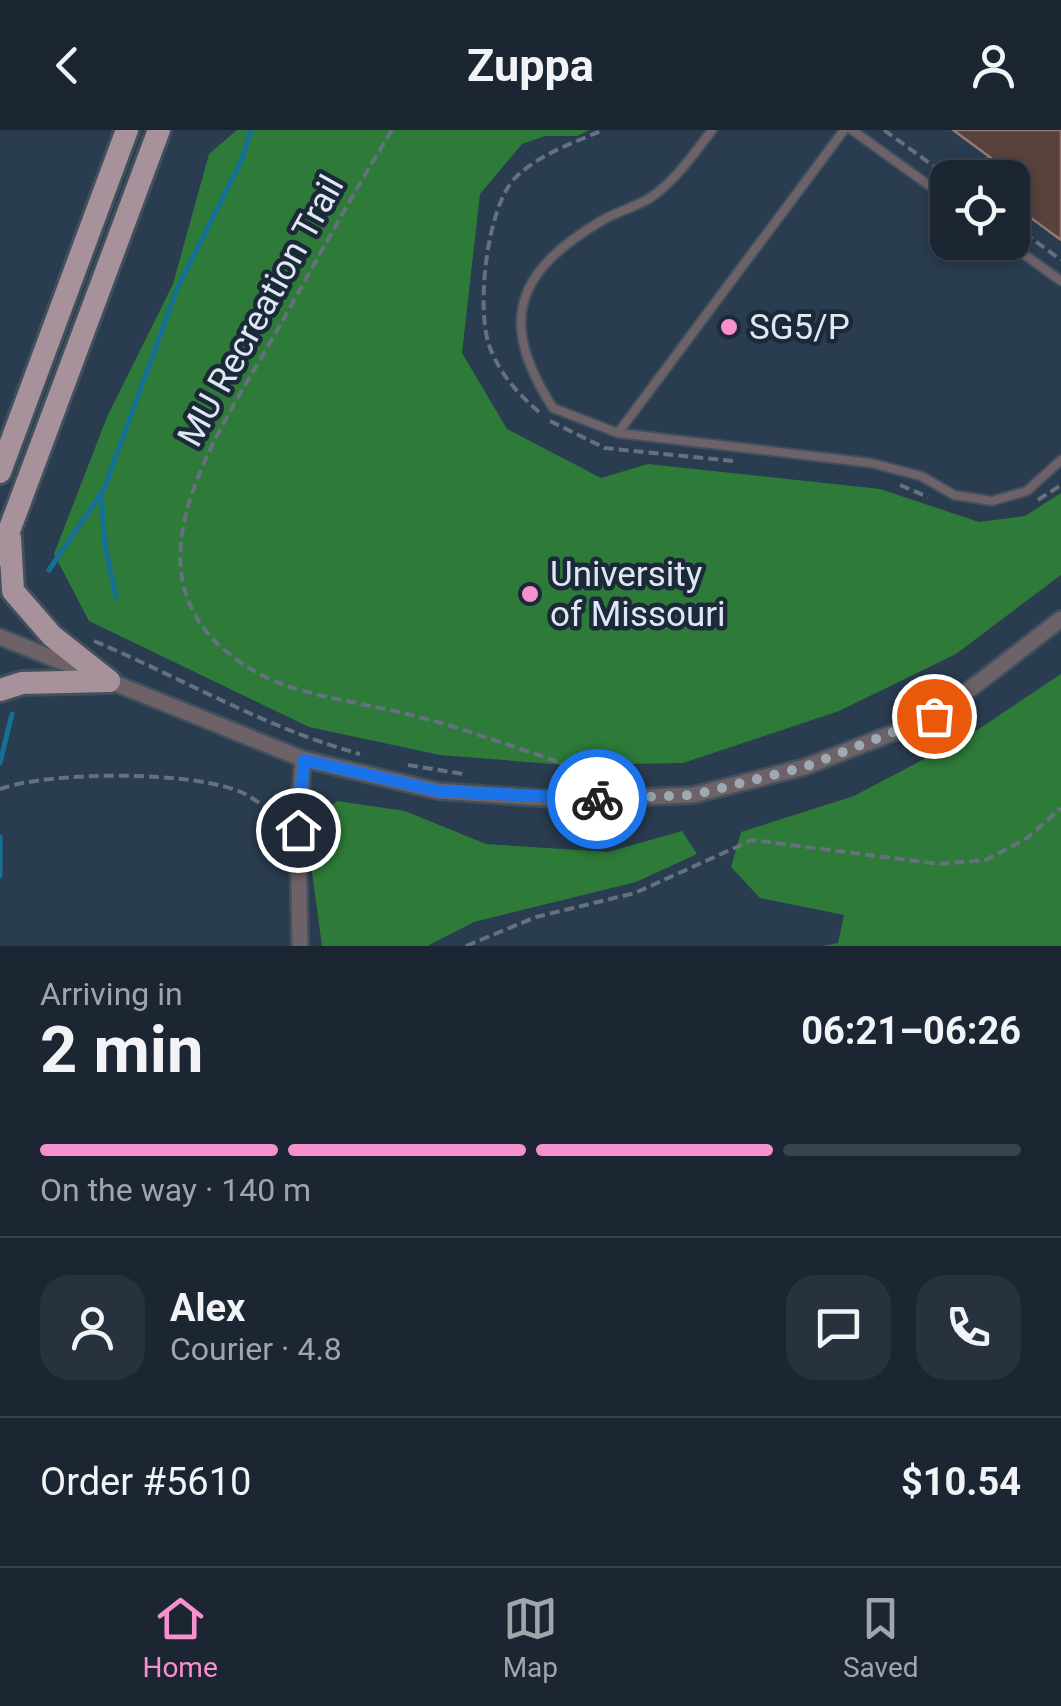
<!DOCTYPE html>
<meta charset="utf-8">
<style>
body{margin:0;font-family:Roboto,sans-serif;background:#28323e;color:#f1f3f6;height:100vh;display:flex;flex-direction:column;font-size:38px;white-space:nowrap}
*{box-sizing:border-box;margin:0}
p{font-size:32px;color:#a0a5ac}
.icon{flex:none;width:55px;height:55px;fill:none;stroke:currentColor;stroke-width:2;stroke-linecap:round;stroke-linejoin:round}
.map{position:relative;height:816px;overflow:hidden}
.side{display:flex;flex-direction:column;background:#1b2632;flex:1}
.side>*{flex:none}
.tools{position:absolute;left:930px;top:30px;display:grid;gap:20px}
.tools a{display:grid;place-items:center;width:100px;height:100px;border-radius:20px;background:#1b2632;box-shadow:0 5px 15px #0003,0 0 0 2px #39434d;font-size:50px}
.pin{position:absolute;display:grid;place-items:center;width:85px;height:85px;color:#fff;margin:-42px;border:5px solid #fff;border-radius:50%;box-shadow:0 2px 10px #0007}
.courier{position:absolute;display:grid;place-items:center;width:100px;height:100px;margin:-50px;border:8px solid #1a73e8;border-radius:50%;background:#fff;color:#222;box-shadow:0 2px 12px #0007}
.headline em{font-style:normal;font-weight:700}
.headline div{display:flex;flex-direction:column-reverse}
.headline{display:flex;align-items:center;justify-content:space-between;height:170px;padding:0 40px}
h1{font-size:65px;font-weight:700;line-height:75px}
.bar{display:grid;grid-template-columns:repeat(4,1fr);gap:15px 10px;align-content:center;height:120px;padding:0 40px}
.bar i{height:12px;border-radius:8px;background:#39434d}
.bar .active{background:#f790ce}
.bar p{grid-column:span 4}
.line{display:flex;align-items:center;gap:25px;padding:0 40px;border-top:2px solid #39434d}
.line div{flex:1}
.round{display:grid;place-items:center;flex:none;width:105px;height:105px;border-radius:30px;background:#28323e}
header{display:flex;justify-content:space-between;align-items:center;height:130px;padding:0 40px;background:#1b2632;font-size:45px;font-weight:700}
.tab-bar{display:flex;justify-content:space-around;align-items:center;height:140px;border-top:2px solid #39434d;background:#1b2632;font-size:28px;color:#a0a5ac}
.tab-bar a{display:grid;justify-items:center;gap:5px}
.tab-bar .active{color:#f790ce}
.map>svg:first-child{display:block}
.built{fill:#2a3c50;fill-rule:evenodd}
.forest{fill:#2e7b39}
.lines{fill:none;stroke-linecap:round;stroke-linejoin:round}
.stream{stroke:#147097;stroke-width:5}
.building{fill:#59413c;stroke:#947974;stroke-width:2.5}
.lane-casing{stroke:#42505e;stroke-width:12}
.street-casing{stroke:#42505e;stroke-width:20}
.primary-casing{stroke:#42505e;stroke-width:28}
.path{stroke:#64717e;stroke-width:4;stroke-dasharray:10 5;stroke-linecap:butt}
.lane{stroke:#6d6267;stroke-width:8}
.street{stroke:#6d6267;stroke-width:15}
.primary{stroke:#a7919b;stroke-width:22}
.done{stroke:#9ea9b4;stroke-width:10;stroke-dasharray:0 18}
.route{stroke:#1a73e8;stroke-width:12}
.poi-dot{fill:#f790ce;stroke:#1b2938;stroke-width:4}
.labels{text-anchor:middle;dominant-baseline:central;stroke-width:9;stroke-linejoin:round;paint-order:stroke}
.street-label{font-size:35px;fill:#dfe8f2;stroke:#1b2938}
.poi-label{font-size:35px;fill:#dfe8f2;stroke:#1b2938;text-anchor:start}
</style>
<header><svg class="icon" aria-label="back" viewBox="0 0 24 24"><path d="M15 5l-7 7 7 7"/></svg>Zuppa<svg class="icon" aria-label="person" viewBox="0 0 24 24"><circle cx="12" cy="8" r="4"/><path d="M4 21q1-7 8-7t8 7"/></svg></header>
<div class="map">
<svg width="1061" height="816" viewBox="0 0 1061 816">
<rect width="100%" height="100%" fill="#243342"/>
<!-- built -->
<path class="built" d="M0,0h1061v816h-1061zM948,48h64v64h-64z"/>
<!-- forest -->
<g class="forest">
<polygon points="237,0 589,0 578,6 545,6 522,14 480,64 462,223 507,299 601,348 648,334 880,359 979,392 1025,386 1061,363 1061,445 956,524 839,581 683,633 565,635 440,625 309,597 89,491 54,424 107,287 173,154 209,24"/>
<polygon points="1061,544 1061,816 823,816 838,813 844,785 760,768 731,737 741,702 854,666 968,606"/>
<polygon points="337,671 405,681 486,714 608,722 682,701 697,724 636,752 474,792 427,816 322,816 310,727 314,690"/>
</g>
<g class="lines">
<!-- stream -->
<g class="stream">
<polyline points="101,362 105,416 116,467"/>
<polyline points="49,440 104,359 177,159 242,29 251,0"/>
<polyline points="0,633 12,584"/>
<polyline points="0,707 0,746"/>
</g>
</g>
<!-- building -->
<polygon class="building" points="953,0 1061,0 1061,110 1012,74 1012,48 993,48 1002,36"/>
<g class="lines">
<!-- lane casing -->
<g class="lane-casing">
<g id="lane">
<path d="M712,0c-18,24 -37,51 -62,68 -15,9 -34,14 -49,23 -87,52 -103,101 -48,187l65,25 253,30 50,13 33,19 38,6 35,-10 34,-31"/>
<polyline points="852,0 948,69"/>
<polyline points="1007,112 1061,151"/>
<polyline points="618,303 844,0"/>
</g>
</g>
<!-- street casing -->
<g class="street-casing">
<g id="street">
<polyline points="0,507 303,629 438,661 569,670 693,665 805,637 934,587 1061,489"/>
<polyline points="300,816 298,701 303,629"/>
</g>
</g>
<!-- primary casing -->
<g class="primary-casing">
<g id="primary">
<polyline points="0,342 127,0"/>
<polyline points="10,408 13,461 52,506 109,551"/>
<polyline points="0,425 159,0"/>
<polyline points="0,560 22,553 109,551"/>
</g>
</g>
<!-- path -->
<g class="path">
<path d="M392,0c-41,66 -78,135 -117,204 -60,106 -170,254 -17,339 40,23 108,30 153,42 49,12 97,30 145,46l6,2 5,23"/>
<polyline points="884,0 950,48"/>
<polyline points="975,48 989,27"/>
<polyline points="1012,94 1061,130"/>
<path d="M539,282c-22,-19 -40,-39 -50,-67 -13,-38 -2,-140 27,-168 24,-23 57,-34 87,-47"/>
<polyline points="550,291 605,318 733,331"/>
<polyline points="900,355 928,367"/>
<polyline points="1038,370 1061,355"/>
<path d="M94,511c90,38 171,87 266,113"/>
<polyline points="904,579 944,557"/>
<polyline points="408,635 463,644"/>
<path d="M0,659c50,-18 198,-19 245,5 13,7 26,18 38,26"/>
<polyline points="466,816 536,787 635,763 752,710 939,734 986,730 1027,708 1061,678"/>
</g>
<!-- lane -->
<use href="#lane" class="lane"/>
<!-- street -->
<use href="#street" class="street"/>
<!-- primary -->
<use href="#primary" class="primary"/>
</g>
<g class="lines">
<!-- done -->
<polyline class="done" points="597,669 694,665 805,637 934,586"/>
<!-- route -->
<polyline class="route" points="298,700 304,630 438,661 597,669"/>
</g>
<!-- markers -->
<g class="poi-dot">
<circle cx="729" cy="197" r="10"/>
<circle cx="530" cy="464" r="10"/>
</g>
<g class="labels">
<!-- street labels -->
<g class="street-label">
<text transform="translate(261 181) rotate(-61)">MU Recreation Trail</text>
</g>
<!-- poi labels -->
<g class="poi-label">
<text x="749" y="197">SG5/P</text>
<text x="550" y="444">University<tspan x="550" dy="40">of Missouri</tspan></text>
</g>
</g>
</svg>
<div class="tools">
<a><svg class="icon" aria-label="locate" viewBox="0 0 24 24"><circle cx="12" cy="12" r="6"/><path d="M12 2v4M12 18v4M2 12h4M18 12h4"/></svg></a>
</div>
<div class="pin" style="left:934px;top:586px;background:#ea580c"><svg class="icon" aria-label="bag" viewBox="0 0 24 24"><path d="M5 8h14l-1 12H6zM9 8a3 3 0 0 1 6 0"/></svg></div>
<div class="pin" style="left:298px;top:700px;background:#1f2937"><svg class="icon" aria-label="home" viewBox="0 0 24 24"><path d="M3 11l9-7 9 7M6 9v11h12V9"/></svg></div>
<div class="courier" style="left:597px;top:669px"><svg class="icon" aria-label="bike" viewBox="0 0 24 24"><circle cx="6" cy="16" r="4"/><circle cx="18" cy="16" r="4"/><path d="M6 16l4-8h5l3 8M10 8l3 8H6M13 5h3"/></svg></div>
</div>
<section class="side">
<div class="headline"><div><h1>2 min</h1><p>Arriving in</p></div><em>06:21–06:26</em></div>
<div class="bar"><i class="active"></i><i class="active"></i><i class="active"></i><i></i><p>On the way · 140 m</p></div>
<div class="line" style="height:180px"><a class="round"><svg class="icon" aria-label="person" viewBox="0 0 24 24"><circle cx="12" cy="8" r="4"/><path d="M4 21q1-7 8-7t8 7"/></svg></a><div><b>Alex</b><p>Courier · 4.8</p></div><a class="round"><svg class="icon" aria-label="chat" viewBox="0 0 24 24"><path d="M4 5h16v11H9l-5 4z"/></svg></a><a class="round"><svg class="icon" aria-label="phone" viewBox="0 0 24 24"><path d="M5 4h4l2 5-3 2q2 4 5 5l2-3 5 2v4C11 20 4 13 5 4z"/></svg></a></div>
<div class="line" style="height:130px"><div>Order #5610</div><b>$10.54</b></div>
</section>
<nav class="tab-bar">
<a class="active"><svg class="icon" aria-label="home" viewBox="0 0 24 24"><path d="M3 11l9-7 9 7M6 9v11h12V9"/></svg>Home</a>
<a><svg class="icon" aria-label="map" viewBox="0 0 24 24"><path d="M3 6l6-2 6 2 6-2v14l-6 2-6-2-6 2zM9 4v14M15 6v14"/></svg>Map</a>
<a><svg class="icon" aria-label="saved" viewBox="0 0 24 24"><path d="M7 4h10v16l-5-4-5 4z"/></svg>Saved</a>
</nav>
